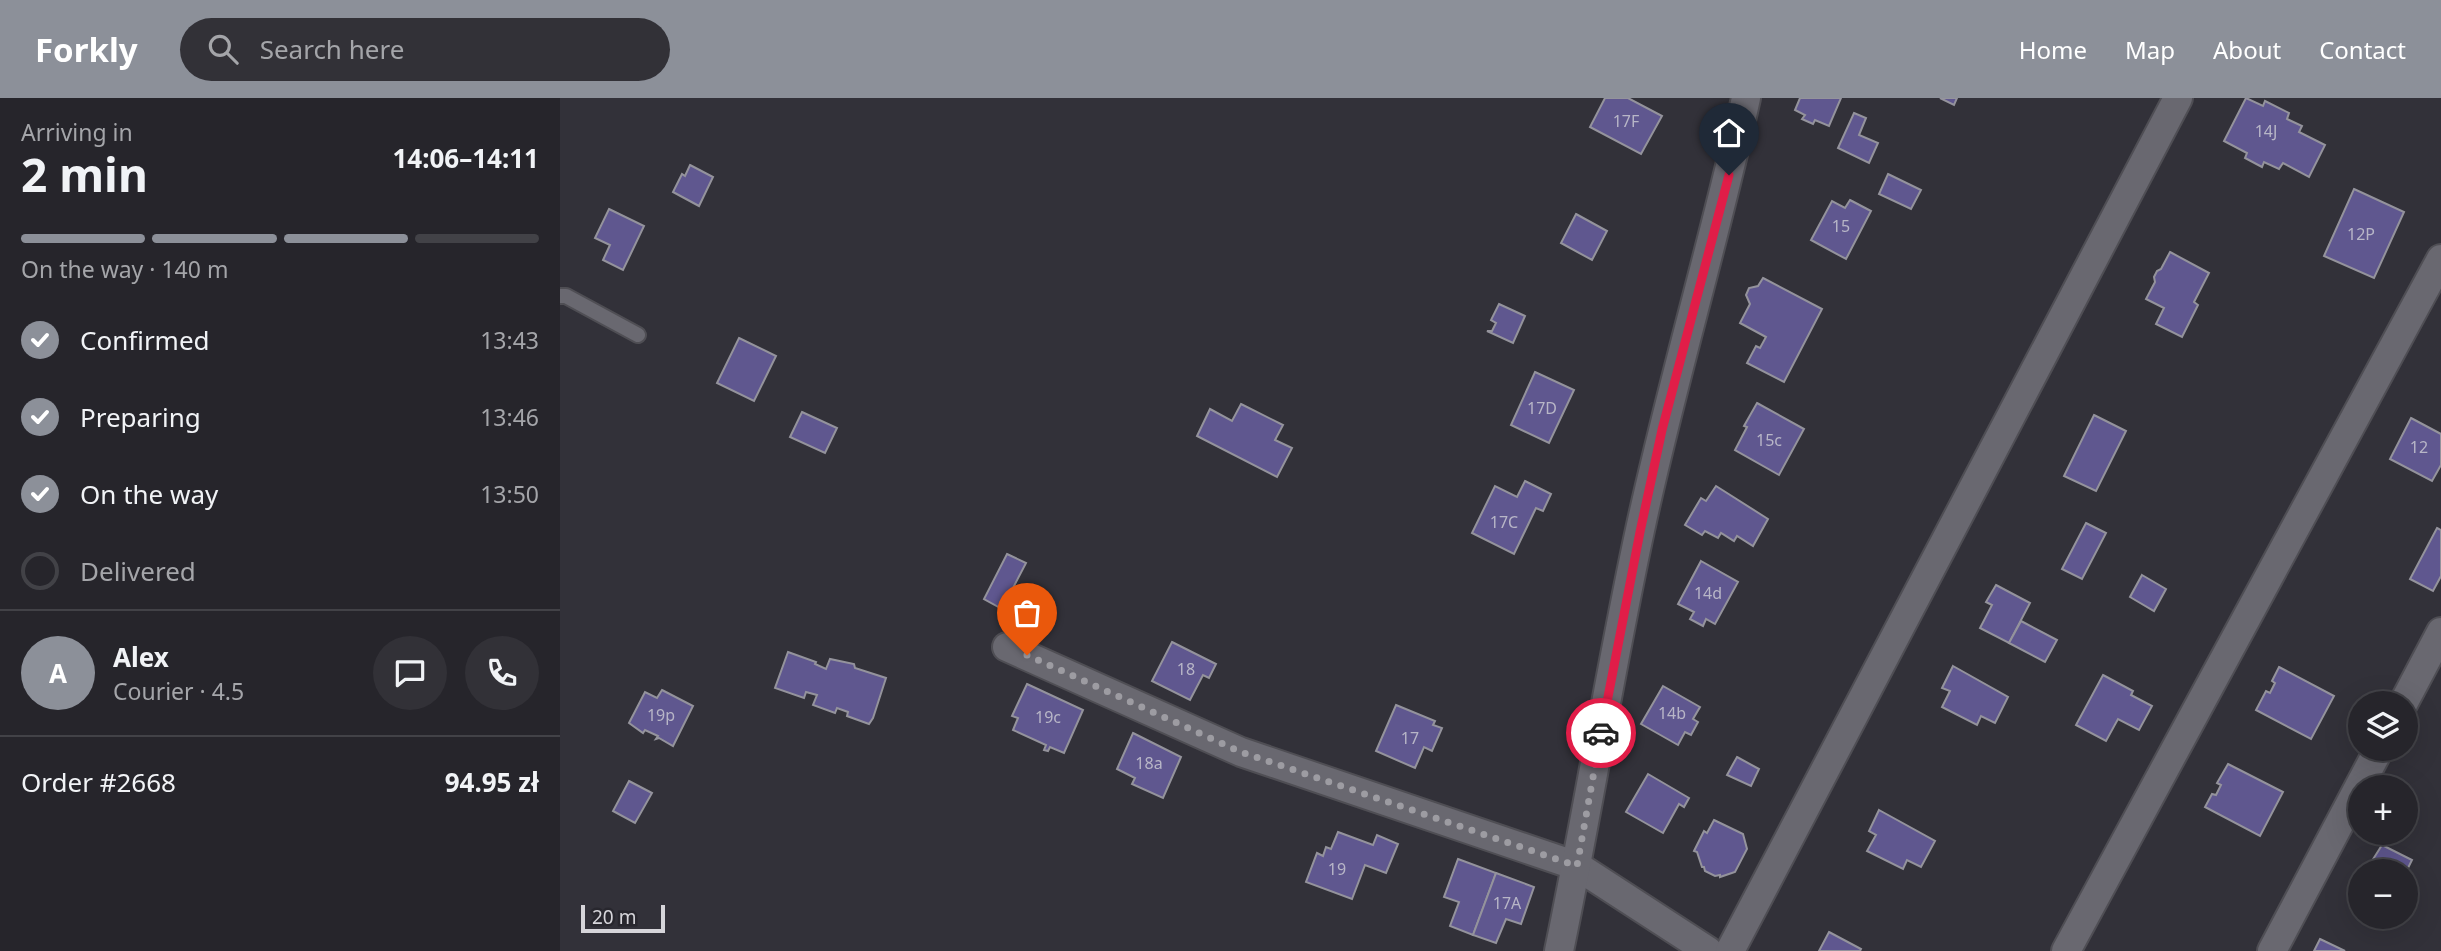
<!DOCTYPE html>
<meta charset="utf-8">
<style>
body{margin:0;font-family:"Noto Sans",sans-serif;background:#323137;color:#f1f3f6;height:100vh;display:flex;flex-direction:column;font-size:26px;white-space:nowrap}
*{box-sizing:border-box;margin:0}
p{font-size:23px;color:#a4a5a9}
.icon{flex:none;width:38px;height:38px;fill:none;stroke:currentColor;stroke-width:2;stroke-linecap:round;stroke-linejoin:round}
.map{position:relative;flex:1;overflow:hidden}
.side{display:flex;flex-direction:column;background:#26252b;width:560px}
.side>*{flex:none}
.fabs{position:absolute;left:1788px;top:593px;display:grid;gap:14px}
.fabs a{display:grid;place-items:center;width:70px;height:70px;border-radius:50%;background:#26252b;box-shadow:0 7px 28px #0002,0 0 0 2px #424247;font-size:35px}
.scale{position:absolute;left:21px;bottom:18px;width:84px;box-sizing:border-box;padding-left:7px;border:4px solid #d6d5da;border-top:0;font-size:19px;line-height:24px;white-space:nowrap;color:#d6d5da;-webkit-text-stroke:5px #28272e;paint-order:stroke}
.pin{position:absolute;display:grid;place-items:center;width:60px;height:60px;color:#fff;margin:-72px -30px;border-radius:50% 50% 50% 0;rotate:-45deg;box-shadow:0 0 7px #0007}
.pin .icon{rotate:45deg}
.courier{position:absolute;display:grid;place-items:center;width:70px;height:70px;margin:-35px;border:5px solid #e11d48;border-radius:50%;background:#fff;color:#222;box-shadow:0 2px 9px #0007}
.head em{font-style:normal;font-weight:700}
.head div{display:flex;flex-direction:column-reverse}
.head{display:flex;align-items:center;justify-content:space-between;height:119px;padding:0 21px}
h1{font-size:46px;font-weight:700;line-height:52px}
.bar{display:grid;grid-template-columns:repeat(4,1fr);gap:10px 7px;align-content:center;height:84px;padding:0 21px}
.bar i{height:9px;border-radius:5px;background:#424247}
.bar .on{background:#8c9099}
.bar p{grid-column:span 4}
.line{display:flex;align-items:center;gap:18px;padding:0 21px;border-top:2px solid #424247}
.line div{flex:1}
.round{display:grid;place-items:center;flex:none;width:74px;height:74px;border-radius:37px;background:#323137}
ol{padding:0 21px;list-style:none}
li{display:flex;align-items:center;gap:21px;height:77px}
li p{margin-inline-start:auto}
li .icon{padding:7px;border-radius:50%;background:#8c9099;color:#fff;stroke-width:4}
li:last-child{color:#a4a5a9}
li i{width:38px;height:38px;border:4px solid #424247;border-radius:50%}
header{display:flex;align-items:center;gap:42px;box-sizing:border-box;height:98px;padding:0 35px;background:#8c9099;color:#fff}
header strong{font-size:33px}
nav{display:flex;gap:38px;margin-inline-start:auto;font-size:24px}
.search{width:490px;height:63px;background:#323137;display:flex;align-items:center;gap:18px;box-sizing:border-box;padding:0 24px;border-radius:38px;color:#a4a5a9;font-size:26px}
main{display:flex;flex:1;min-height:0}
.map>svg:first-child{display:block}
.building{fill:#5f578f;stroke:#94939c;stroke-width:2}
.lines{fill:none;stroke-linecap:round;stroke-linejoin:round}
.service-casing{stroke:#4f4e54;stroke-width:18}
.minor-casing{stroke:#4f4e54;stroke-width:32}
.service{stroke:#696870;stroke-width:14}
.minor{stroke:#696870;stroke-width:28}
.done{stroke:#9d9ca2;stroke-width:7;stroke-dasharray:0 12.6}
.route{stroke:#e11d48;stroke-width:9}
.labels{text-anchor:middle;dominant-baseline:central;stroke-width:5;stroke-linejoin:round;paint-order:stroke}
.number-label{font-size:16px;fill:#b8b6c7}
</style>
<header>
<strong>Forkly</strong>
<div class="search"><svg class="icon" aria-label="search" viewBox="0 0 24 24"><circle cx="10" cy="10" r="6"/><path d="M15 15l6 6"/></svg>Search here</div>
<nav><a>Home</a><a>Map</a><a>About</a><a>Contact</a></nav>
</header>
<main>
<section class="side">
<div class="head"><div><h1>2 min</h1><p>Arriving in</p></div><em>14:06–14:11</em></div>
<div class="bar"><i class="on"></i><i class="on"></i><i class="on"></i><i></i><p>On the way · 140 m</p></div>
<ol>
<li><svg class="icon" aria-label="check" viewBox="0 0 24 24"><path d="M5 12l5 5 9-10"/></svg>Confirmed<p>13:43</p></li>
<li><svg class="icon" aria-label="check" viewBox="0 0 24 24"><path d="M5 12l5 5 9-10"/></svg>Preparing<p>13:46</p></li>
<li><svg class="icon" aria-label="check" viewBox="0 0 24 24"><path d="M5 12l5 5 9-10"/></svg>On the way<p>13:50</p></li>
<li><i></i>Delivered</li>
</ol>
<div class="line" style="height:126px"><b class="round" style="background:#8c9099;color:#fff">A</b><div><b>Alex</b><p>Courier · 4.5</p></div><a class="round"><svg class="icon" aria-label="chat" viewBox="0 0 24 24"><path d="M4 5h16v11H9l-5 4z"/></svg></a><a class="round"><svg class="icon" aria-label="phone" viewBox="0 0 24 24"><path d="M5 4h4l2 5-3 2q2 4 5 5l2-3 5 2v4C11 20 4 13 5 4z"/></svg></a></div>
<div class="line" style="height:91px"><div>Order #2668</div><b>94.95 zł</b></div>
</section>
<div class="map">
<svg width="1881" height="853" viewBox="0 0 1881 853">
<rect width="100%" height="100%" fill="#323139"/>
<!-- building -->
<g class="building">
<polygon points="1045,0 1068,0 1102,18 1081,56 1030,29"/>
<polygon points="1240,0 1281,0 1269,28 1255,22 1253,26 1242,21 1245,17 1235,12"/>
<polygon points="1380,0 1397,0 1394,7"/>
<polygon points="1686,0 1703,8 1705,3 1729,15 1727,21 1742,28 1739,34 1765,47 1749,79 1723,65 1719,71 1704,64 1702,69 1685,60 1687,55 1664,43"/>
<polygon points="1294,15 1306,20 1299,37 1318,45 1309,65 1278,50"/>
<polygon points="130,67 153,79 139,108 113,94 122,76 125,78"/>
<polygon points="1328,76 1361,92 1351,111 1319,96"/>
<polygon points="1794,91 1844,114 1814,180 1764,158"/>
<polygon points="1290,102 1311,113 1286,161 1251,142 1272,103 1285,110"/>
<polygon points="49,111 84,128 63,172 43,162 50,147 35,140"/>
<polygon points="1016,116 1047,133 1032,162 1001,145"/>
<polygon points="1610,154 1649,175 1634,204 1638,207 1622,239 1596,226 1604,210 1586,201 1595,184 1594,179 1597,173 1601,171"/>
<polygon points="1203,180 1262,211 1224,284 1187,265 1196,248 1200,250 1206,239 1180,225 1190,206 1186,197 1189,190 1198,188"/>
<polygon points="939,206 965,218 953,245 927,233 932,233 936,225 931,222"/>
<polygon points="179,240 216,258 194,303 157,285"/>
<polygon points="975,274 1014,292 989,345 951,327"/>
<polygon points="1197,305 1244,331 1219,377 1175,352 1187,329 1184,328"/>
<polygon points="681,306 723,327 715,342 732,350 717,379 637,338 650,311 672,323"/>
<polygon points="242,314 277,330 265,355 230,339"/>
<polygon points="1534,317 1566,333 1536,393 1504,378"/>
<polygon points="1851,320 1881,336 1881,367 1872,383 1830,361"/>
<polygon points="965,383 991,396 983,413 976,410 954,456 912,435 935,388 957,399"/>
<polygon points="1156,388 1208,421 1193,448 1177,438 1174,443 1161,435 1158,440 1145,433 1142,437 1125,427 1141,400 1146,403"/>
<polygon points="1526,425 1546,435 1522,481 1502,471"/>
<polygon points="1877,430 1881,432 1881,478 1873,493 1850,481"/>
<polygon points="447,456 466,465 442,511 424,501"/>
<polygon points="1141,463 1178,484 1155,526 1146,521 1143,528 1130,521 1134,514 1118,506"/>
<polygon points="1582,477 1606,491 1594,513 1570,499"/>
<polygon points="1436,487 1470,505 1449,545 1420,530 1432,507 1426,504"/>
<polygon points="1461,523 1497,542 1485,564 1449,545"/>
<polygon points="612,544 656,566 649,580 643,577 630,602 592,583"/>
<polygon points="228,554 256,564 255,566 266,571 270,561 294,566 295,570 326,580 313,620 309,626 287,618 288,614 277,610 275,615 253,607 257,597 246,594 244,600 215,590"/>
<polygon points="1393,568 1448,599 1435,625 1421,618 1417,627 1382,609 1390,593 1382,590"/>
<polygon points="1719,569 1774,598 1751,641 1696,612 1706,593 1710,595 1715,585 1712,583"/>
<polygon points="1543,577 1573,593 1571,597 1592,608 1579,632 1558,621 1546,643 1516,627"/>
<polygon points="467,586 523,612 504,655 490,649 488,653 484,652 486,647 453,632 458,620 452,618"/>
<polygon points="1103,588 1140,609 1133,621 1138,624 1131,637 1125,634 1118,647 1081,626"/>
<polygon points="102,592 133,608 113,648 99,640 96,641 98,638 85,632 83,635 69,625 85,594 97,600"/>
<polygon points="836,607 875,623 873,627 882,630 872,653 864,649 855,670 816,653"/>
<polygon points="573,635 621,659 603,700 572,686 575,680 557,671"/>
<polygon points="1177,659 1199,671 1191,688 1167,677"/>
<polygon points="1668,666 1723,694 1700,738 1645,709 1652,696 1656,697 1661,687 1657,685"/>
<polygon points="1088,676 1129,700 1124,709 1119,706 1103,735 1066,714"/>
<polygon points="69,683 92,695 75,725 53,713"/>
<polygon points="1319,712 1375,743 1361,769 1347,762 1343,771 1307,753 1316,737 1309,733"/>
<polygon points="1154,722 1183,736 1187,751 1175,774 1160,779 1160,777 1155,778 1145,773 1144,769 1142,769 1137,754 1134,753 1144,733 1147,735"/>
<polygon points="778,734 813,747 817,737 838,746 826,775 805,767 792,801 746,784 757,755 763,758 766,749 771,751"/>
<polygon points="1822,747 1852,762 1846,774 1805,774"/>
<polygon points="898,761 936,775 913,837 890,828 899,804 884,799"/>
<polygon points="936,775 974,789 961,826 946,821 936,845 913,837"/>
<polygon points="1269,834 1301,851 1300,853 1259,853"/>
<polygon points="1760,841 1785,853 1754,853"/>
</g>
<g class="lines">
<!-- service casing -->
<g class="service-casing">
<polyline id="service" points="0,198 6,198 78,237"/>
</g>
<!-- minor casing -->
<g class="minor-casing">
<g id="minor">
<polyline points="447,549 681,654 1017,768 1148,853"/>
<polyline points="1843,606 1881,534"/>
<path d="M999,853c29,-140 51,-281 81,-421 31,-145 74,-287 106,-432"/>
<polyline points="1170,853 1618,0"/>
<polyline points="1506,853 1881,161"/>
<polyline points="1712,853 1819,651"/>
</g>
</g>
<!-- service -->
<use href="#service" class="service"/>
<!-- minor -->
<use href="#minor" class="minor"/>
</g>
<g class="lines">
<!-- done -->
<polyline class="done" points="467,557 681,654 1017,768 1041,635"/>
<!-- route -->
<polyline class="route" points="1041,635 1080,434 1102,332 1169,77"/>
</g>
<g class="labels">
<!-- number labels -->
<g class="number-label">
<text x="1066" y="23">17F</text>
<text x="1706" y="33">14J</text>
<text x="1281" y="128">15</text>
<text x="1801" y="136">12P</text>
<text x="982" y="310">17D</text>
<text x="1209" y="342">15c</text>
<text x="1859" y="349">12</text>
<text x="944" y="424">17C</text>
<text x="1148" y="495">14d</text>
<text x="626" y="571">18</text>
<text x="1112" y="615">14b</text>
<text x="101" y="617">19p</text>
<text x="488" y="619">19c</text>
<text x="850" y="640">17</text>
<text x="589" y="665">18a</text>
<text x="777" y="771">19</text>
<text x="947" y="805">17A</text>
</g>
</g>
</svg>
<div class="fabs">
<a><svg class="icon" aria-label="layers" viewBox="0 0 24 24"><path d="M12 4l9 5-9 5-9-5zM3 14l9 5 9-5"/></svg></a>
<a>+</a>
<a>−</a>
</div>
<div class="scale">20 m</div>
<div class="pin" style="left:467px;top:557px;background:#ea580c"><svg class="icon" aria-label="bag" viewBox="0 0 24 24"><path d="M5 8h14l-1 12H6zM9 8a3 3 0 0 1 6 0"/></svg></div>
<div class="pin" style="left:1169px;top:77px;background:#1f2937"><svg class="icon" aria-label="home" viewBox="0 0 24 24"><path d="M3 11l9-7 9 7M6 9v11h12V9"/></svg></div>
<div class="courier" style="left:1041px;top:635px"><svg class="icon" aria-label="car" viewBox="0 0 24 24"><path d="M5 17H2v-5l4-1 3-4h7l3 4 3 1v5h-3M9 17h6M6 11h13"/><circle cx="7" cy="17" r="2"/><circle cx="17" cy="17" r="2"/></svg></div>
</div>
</main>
